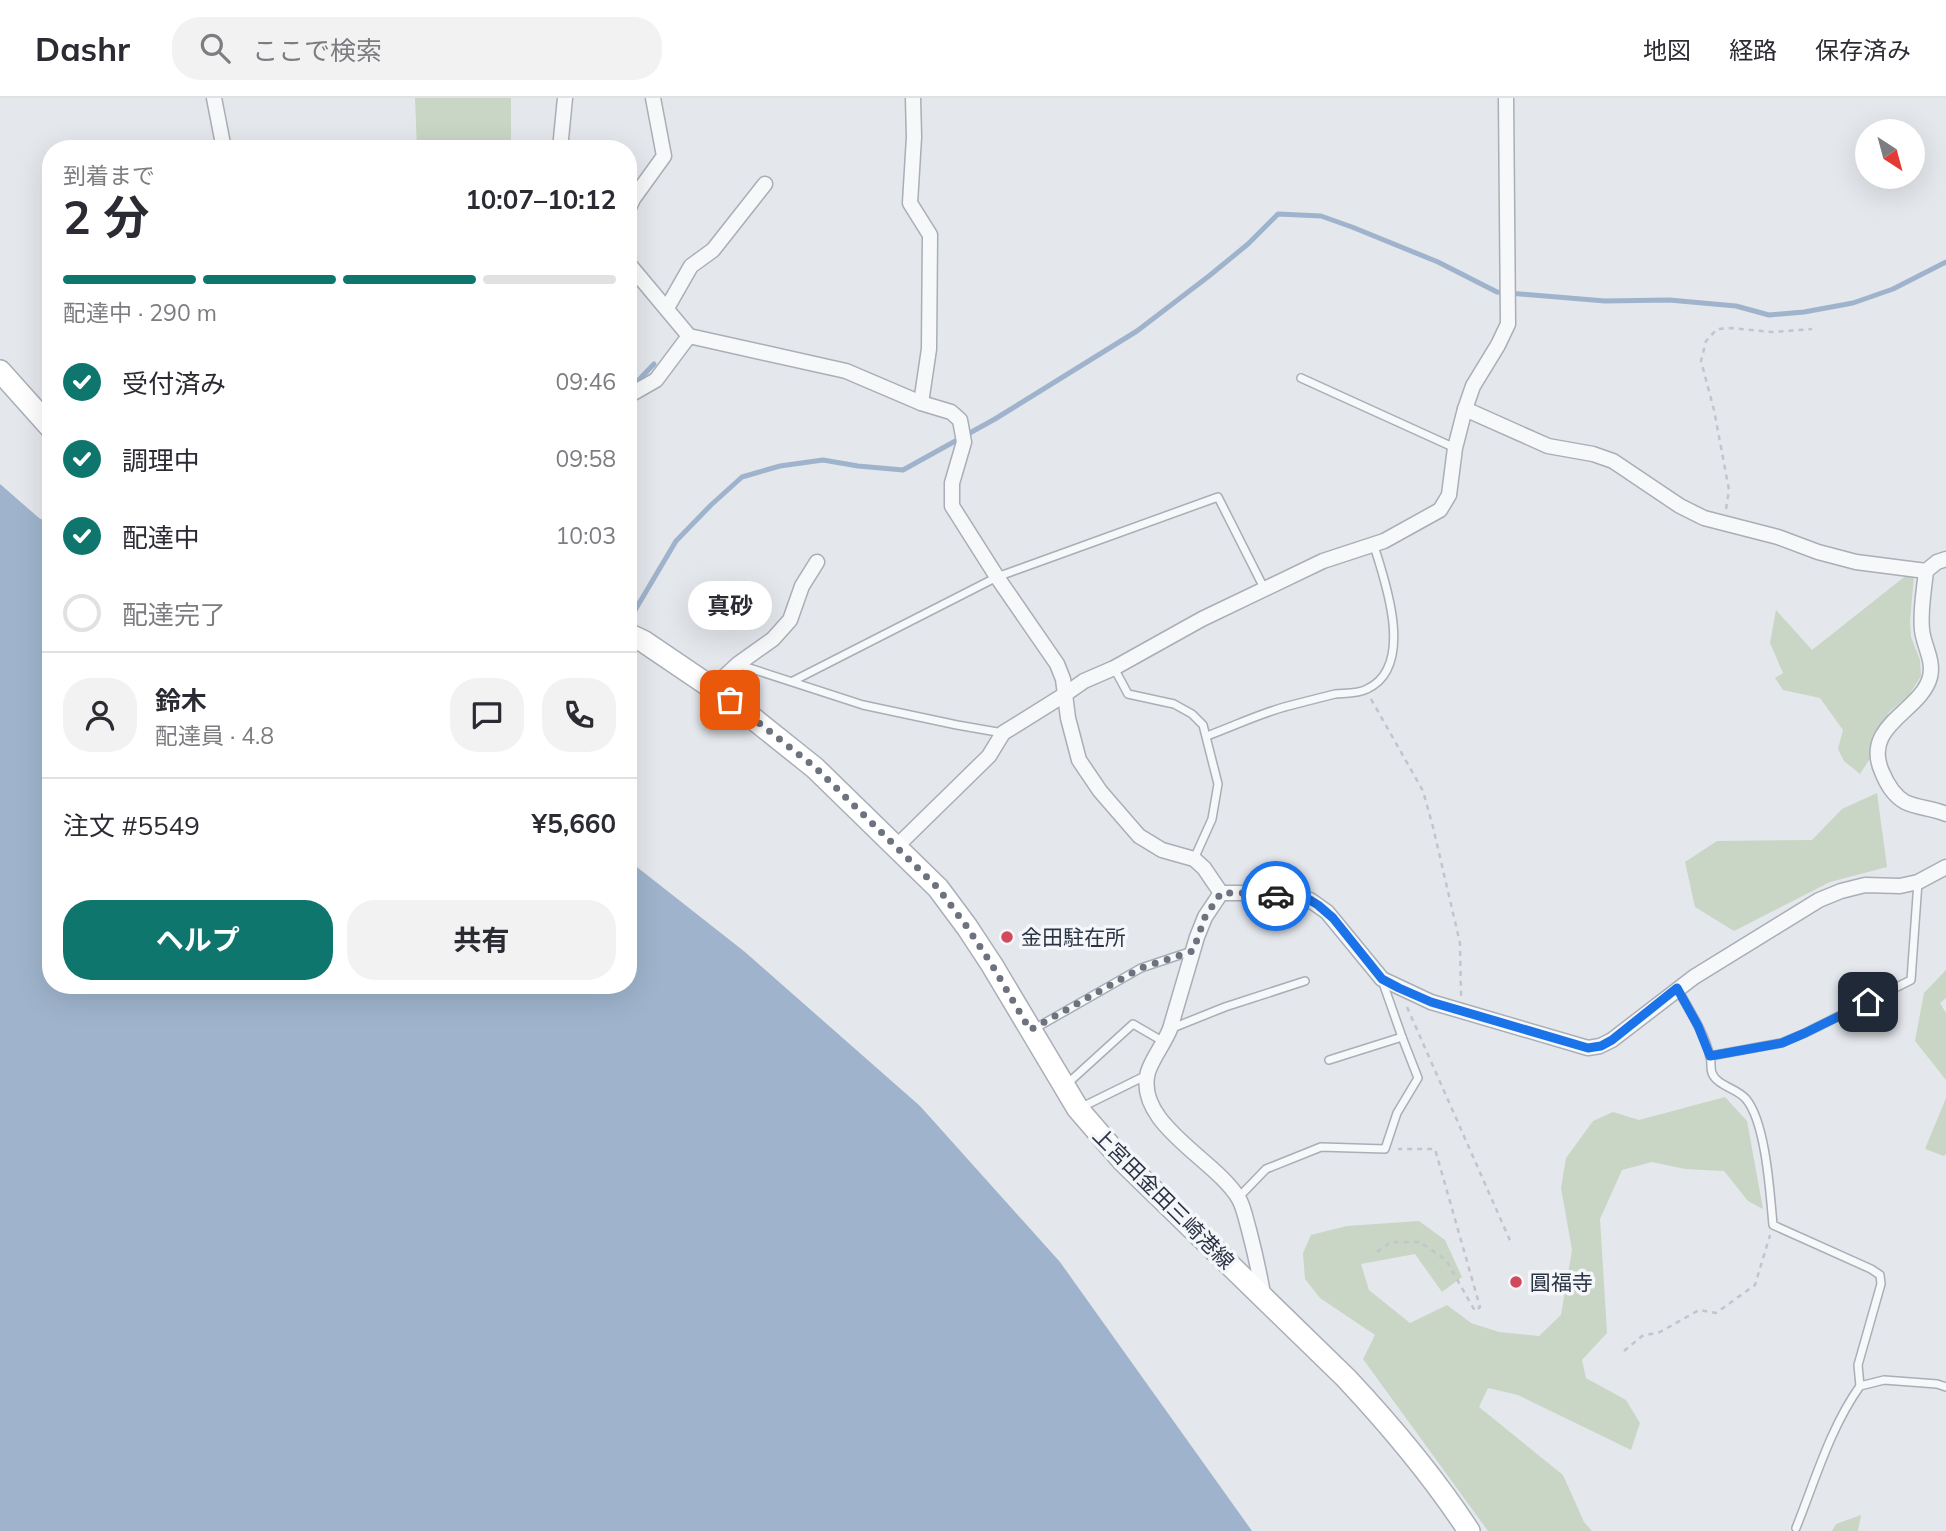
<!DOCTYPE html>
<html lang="ja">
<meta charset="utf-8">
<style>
body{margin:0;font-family:Mulish,"Noto Sans JP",sans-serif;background:#f2f2f3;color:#2b2b33;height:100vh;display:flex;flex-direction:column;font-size:26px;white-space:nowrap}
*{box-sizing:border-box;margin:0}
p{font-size:23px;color:#7c7c81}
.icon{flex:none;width:38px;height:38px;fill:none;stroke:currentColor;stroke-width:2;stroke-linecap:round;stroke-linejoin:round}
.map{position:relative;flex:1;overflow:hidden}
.drawer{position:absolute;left:42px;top:42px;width:595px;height:854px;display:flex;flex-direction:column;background:#fff;border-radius:28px;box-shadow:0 7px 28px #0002}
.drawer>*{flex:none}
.needle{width:46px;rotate:144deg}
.buttons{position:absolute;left:1855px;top:21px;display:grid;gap:14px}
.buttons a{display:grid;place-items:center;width:70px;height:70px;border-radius:50%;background:#fff;box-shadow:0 7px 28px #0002;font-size:35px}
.pin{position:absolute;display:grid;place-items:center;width:60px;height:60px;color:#fff;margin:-30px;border-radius:14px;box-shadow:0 4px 10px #0006}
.courier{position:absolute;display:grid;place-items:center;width:70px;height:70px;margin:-35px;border:5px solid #1a73e8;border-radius:50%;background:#fff;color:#222;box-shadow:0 2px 9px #0007}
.bubble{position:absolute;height:49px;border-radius:24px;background:#fff;box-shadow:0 7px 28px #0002;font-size:23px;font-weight:700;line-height:49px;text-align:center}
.overview em{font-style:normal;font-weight:700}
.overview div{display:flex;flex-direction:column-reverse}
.overview{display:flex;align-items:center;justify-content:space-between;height:119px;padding:0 21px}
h1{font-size:46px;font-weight:700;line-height:52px}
.bar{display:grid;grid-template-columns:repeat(4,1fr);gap:10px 7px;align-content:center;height:84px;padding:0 21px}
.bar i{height:9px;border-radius:5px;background:#e1e1e2}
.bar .on{background:#0f766e}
.bar p{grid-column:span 4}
.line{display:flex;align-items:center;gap:18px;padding:0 21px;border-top:2px solid #e1e1e2}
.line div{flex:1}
.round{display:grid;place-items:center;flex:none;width:74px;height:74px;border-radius:28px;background:#f2f2f3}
ol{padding:0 21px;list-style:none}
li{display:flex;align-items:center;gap:21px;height:77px}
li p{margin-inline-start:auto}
li .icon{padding:7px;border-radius:50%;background:#0f766e;color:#fff;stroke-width:4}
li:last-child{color:#7c7c81}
li i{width:38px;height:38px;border:4px solid #e1e1e2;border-radius:50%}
.action{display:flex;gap:14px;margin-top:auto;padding:14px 21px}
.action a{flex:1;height:80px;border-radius:28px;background:#0f766e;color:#fff;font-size:28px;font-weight:700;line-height:80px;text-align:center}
.action a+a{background:#f2f2f3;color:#2b2b33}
header{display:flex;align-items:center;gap:42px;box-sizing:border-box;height:98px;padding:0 35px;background:#fff;border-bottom:2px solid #e1e1e2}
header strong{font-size:33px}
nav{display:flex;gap:38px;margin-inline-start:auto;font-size:24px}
.search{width:490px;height:63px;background:#f2f2f3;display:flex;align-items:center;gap:18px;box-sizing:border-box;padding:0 24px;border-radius:28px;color:#7c7c81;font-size:26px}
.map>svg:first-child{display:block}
.green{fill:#c9d6c5}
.water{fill:#9fb4cc}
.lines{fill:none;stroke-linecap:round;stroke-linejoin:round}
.stream{stroke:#9fb4cc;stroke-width:5}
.lane-casing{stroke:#a9aeb7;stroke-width:10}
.street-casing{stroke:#a9aeb7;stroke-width:17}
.secondary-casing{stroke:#a9aeb7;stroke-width:24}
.path{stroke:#c2c5cb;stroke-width:2.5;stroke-dasharray:5 5;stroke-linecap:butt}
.lane{stroke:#f7f8fa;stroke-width:7}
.street{stroke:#f7f8fa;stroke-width:14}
.secondary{stroke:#fff;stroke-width:21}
.done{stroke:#6c737f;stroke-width:7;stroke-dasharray:0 12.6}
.route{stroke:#1a73e8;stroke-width:9}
.poi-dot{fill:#d1495b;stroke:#f4f6f9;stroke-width:2.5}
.labels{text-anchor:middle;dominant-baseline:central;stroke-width:7;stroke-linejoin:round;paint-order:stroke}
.poi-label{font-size:21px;fill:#2b3445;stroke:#f4f6f9;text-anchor:start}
.street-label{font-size:21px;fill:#2b3445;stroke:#f4f6f9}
</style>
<header>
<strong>Dashr</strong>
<div class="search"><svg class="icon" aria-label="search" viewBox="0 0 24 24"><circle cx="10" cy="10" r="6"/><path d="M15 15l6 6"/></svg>ここで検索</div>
<nav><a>地図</a><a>経路</a><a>保存済み</a></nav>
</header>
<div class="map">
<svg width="1946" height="1433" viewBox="0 0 1946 1433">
<rect width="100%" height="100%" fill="#e4e7ec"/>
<!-- green -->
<g class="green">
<polygon points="415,0 511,0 511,51 417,51"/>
<polygon points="1908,476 1914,478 1910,523 1911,539 1920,562 1921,578 1909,597 1889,614 1871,659 1860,676 1844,663 1838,651 1843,632 1820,600 1783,592 1775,580 1783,575 1770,545 1776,512 1812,552"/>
<polygon points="1877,695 1887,769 1830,784 1734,833 1695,809 1685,764 1717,743 1812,742 1842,711"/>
<polygon points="1946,872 1946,900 1940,905 1946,915 1946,982 1915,943 1924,895"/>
<polygon points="1725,999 1747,1023 1763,1111 1748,1103 1724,1073 1685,1071 1652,1064 1622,1072 1600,1121 1607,1235 1582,1262 1586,1280 1626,1302 1640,1325 1631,1352 1518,1297 1488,1290 1479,1309 1563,1377 1584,1424 1592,1433 1488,1433 1363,1261 1375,1237 1320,1200 1305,1181 1303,1155 1311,1137 1347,1128 1419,1123 1445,1142 1462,1179 1442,1194 1415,1156 1361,1166 1369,1192 1410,1225 1447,1207 1471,1225 1499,1234 1539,1238 1561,1217 1572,1152 1561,1090 1566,1060 1593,1023 1613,1014 1639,1022"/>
<polygon points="1946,1000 1946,1056 1944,1058 1925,1051"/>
<polygon points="1861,1417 1858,1433 1832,1433 1836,1426"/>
</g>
<!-- water -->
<polygon class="water" points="0,386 39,420 51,426 51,887 628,887 628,762 745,854 920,1008 1060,1164 1252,1433 0,1433"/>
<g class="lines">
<!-- stream -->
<g class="stream">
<polyline points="628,290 632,289 654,266"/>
<polyline points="628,524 676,443 711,407 742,379 780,368 823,362 858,368 903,372 995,321 1137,233 1209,178 1248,146 1278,116 1321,118 1352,129 1438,164 1497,194 1605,203 1669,202 1736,208 1769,217 1804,214 1853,205 1893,191 1946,164"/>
</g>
<!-- lane casing -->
<g class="lane-casing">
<g id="lane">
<polyline points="1301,280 1455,350"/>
<polyline points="740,567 863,607 957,627 1003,635"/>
<polyline points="1114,570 1128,596 1174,606 1192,616 1203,627 1218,686 1212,721 1194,761"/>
<polyline points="793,583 997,479 1218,399 1265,492"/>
<path d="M1207,638c27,-10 54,-23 81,-30 15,-4 31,-8 47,-12 10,-1 23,0 32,-5 48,-22 19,-106 7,-143"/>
<polyline points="1382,882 1402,939"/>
<path d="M1677,890c12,22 28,45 33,69 2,5 0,11 2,16 5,13 25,15 34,26 20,24 24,94 27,126l98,44 9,6 1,9 -23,81 2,21"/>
<polyline points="1034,931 1141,870 1192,853"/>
<polyline points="1170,931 1225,909 1305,883"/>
<polyline points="1710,958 1781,945 1805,935 1911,882 1918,784"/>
<polyline points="1067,986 1133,926 1164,944"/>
<polyline points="1082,1009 1147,977"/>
<polyline points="1238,1100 1266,1071 1321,1049 1385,1051 1397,1015 1418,980 1402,939 1329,962"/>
<path d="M1796,1430c19,-47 34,-100 64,-142l24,-6 53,4 9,3"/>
</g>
</g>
<!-- street casing -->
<g class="street-casing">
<g id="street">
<polyline points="214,0 224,51"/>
<polyline points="913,0 914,39 910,105 930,137 929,251 921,305"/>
<polyline points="560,51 565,0"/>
<polyline points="628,112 633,101 664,58 653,0"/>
<polyline points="628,165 689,238 846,273 921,305 951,314 960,322 964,344 952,385 952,408 997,479 1057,566 1063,581 1068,620 1079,662 1100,693 1139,738 1162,752 1194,761 1204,770 1221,795"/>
<polyline points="667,210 691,168 713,152 765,86"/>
<polyline points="628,298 656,282 689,238"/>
<polyline points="1465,311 1548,348 1593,356 1613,363 1680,408 1704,420 1778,439 1818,454 1856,464 1926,473"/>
<path d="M1946,461l-9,3 -11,9c-2,20 -6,39 -4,59 2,17 12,30 8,47 -9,35 -69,48 -48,95 5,12 11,23 23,30 12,6 28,6 41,12"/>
<polyline points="712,590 738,566 773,541 790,522 802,488 817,464"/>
<polyline points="896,749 989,658 1003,635 1064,597 1084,583 1114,570 1202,521 1323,463 1384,443 1440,412 1449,397 1455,350 1465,311 1473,288 1498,247 1508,226 1506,0"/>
<polyline points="1221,795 1251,795 1310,802 1327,814 1382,881 1431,904 1588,950 1600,948 1612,942 1694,879 1819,802 1841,793 1865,787 1900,788 1918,784 1946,769"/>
<path d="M1221,795l-16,24 -8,20 -27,92c-6,15 -17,28 -22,43 -14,52 69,88 91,127 5,9 7,21 10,31 6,23 11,46 15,69"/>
</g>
</g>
<!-- secondary casing -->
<g class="secondary-casing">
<g id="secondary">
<polyline points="0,273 51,330"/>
<path d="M628,536l15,7 87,59 85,68 123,120 29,39 25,38 86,144 45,52 223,217c45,48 87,98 123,153"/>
</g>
</g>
<!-- path -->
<g class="path">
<polyline points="1726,411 1729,392 1714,312 1701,263 1706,243 1717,231 1732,230 1772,234 1812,231"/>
<polyline points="1371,601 1423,693 1433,729 1460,845 1461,898"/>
<polyline points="1407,909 1512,1147"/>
<polyline points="1377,1154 1391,1144 1420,1144 1446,1162 1475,1213 1480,1209 1435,1051 1398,1051"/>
<polyline points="1624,1253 1642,1238 1660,1234 1699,1212 1716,1215 1755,1187 1770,1137"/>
</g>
<!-- lane -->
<use href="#lane" class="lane"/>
<!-- street -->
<use href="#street" class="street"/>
<!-- secondary -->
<use href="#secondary" class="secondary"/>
</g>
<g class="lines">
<!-- done -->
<polyline class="done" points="730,602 816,670 938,790 967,829 992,867 1030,932 1141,870 1193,853 1205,819 1221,795 1251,795 1276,798"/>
<!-- route -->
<polyline class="route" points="1276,798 1310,802 1318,807 1333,820 1382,881 1399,890 1431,904 1588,950 1601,948 1612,942 1677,890 1698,928 1710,958 1782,945 1805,935 1868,904"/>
</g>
<!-- markers -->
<g class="poi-dot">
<circle cx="1007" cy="839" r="7"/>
<circle cx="1516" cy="1184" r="7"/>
</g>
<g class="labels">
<!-- poi labels -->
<g class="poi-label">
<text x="1021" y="839">金田駐在所</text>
<text x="1530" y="1184">圓福寺</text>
</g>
<!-- street labels -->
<g class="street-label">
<text transform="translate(1164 1100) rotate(45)">上宮田金田三崎港線</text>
</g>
</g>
</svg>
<div class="buttons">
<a><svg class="needle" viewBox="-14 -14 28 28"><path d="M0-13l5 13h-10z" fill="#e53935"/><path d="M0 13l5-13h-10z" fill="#7c7c81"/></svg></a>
</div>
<div class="pin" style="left:730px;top:602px;background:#ea580c"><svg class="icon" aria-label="bag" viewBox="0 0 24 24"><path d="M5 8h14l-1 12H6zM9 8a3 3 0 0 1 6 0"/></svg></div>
<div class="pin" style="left:1868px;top:904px;background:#1f2937"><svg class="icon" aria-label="home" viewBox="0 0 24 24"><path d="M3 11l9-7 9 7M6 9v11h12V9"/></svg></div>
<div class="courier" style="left:1276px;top:798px"><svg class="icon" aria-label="car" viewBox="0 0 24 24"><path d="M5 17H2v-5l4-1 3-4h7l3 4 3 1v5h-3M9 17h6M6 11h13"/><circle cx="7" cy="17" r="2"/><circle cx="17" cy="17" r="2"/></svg></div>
<div class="bubble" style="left:688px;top:483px;width:84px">真砂</div>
<section class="drawer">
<div class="overview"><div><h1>2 分</h1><p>到着まで</p></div><em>10:07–10:12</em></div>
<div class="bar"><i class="on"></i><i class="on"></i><i class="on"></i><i></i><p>配達中 · 290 m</p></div>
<ol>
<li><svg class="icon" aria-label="check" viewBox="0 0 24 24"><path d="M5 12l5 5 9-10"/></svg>受付済み<p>09:46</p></li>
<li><svg class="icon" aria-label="check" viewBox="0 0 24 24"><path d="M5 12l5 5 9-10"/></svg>調理中<p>09:58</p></li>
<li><svg class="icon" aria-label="check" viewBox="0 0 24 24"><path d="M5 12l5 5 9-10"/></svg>配達中<p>10:03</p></li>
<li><i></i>配達完了</li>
</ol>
<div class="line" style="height:126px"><a class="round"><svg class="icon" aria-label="person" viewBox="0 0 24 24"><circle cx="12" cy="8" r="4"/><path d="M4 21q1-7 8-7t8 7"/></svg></a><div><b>鈴木</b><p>配達員 · 4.8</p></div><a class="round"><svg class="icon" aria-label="chat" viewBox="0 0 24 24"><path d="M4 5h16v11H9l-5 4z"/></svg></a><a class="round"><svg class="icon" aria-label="phone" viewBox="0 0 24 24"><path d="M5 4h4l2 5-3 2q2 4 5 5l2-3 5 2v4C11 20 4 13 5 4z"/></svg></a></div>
<div class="line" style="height:91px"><div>注文 #5549</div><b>¥5,660</b></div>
<div class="action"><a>ヘルプ</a><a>共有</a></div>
</section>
</div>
